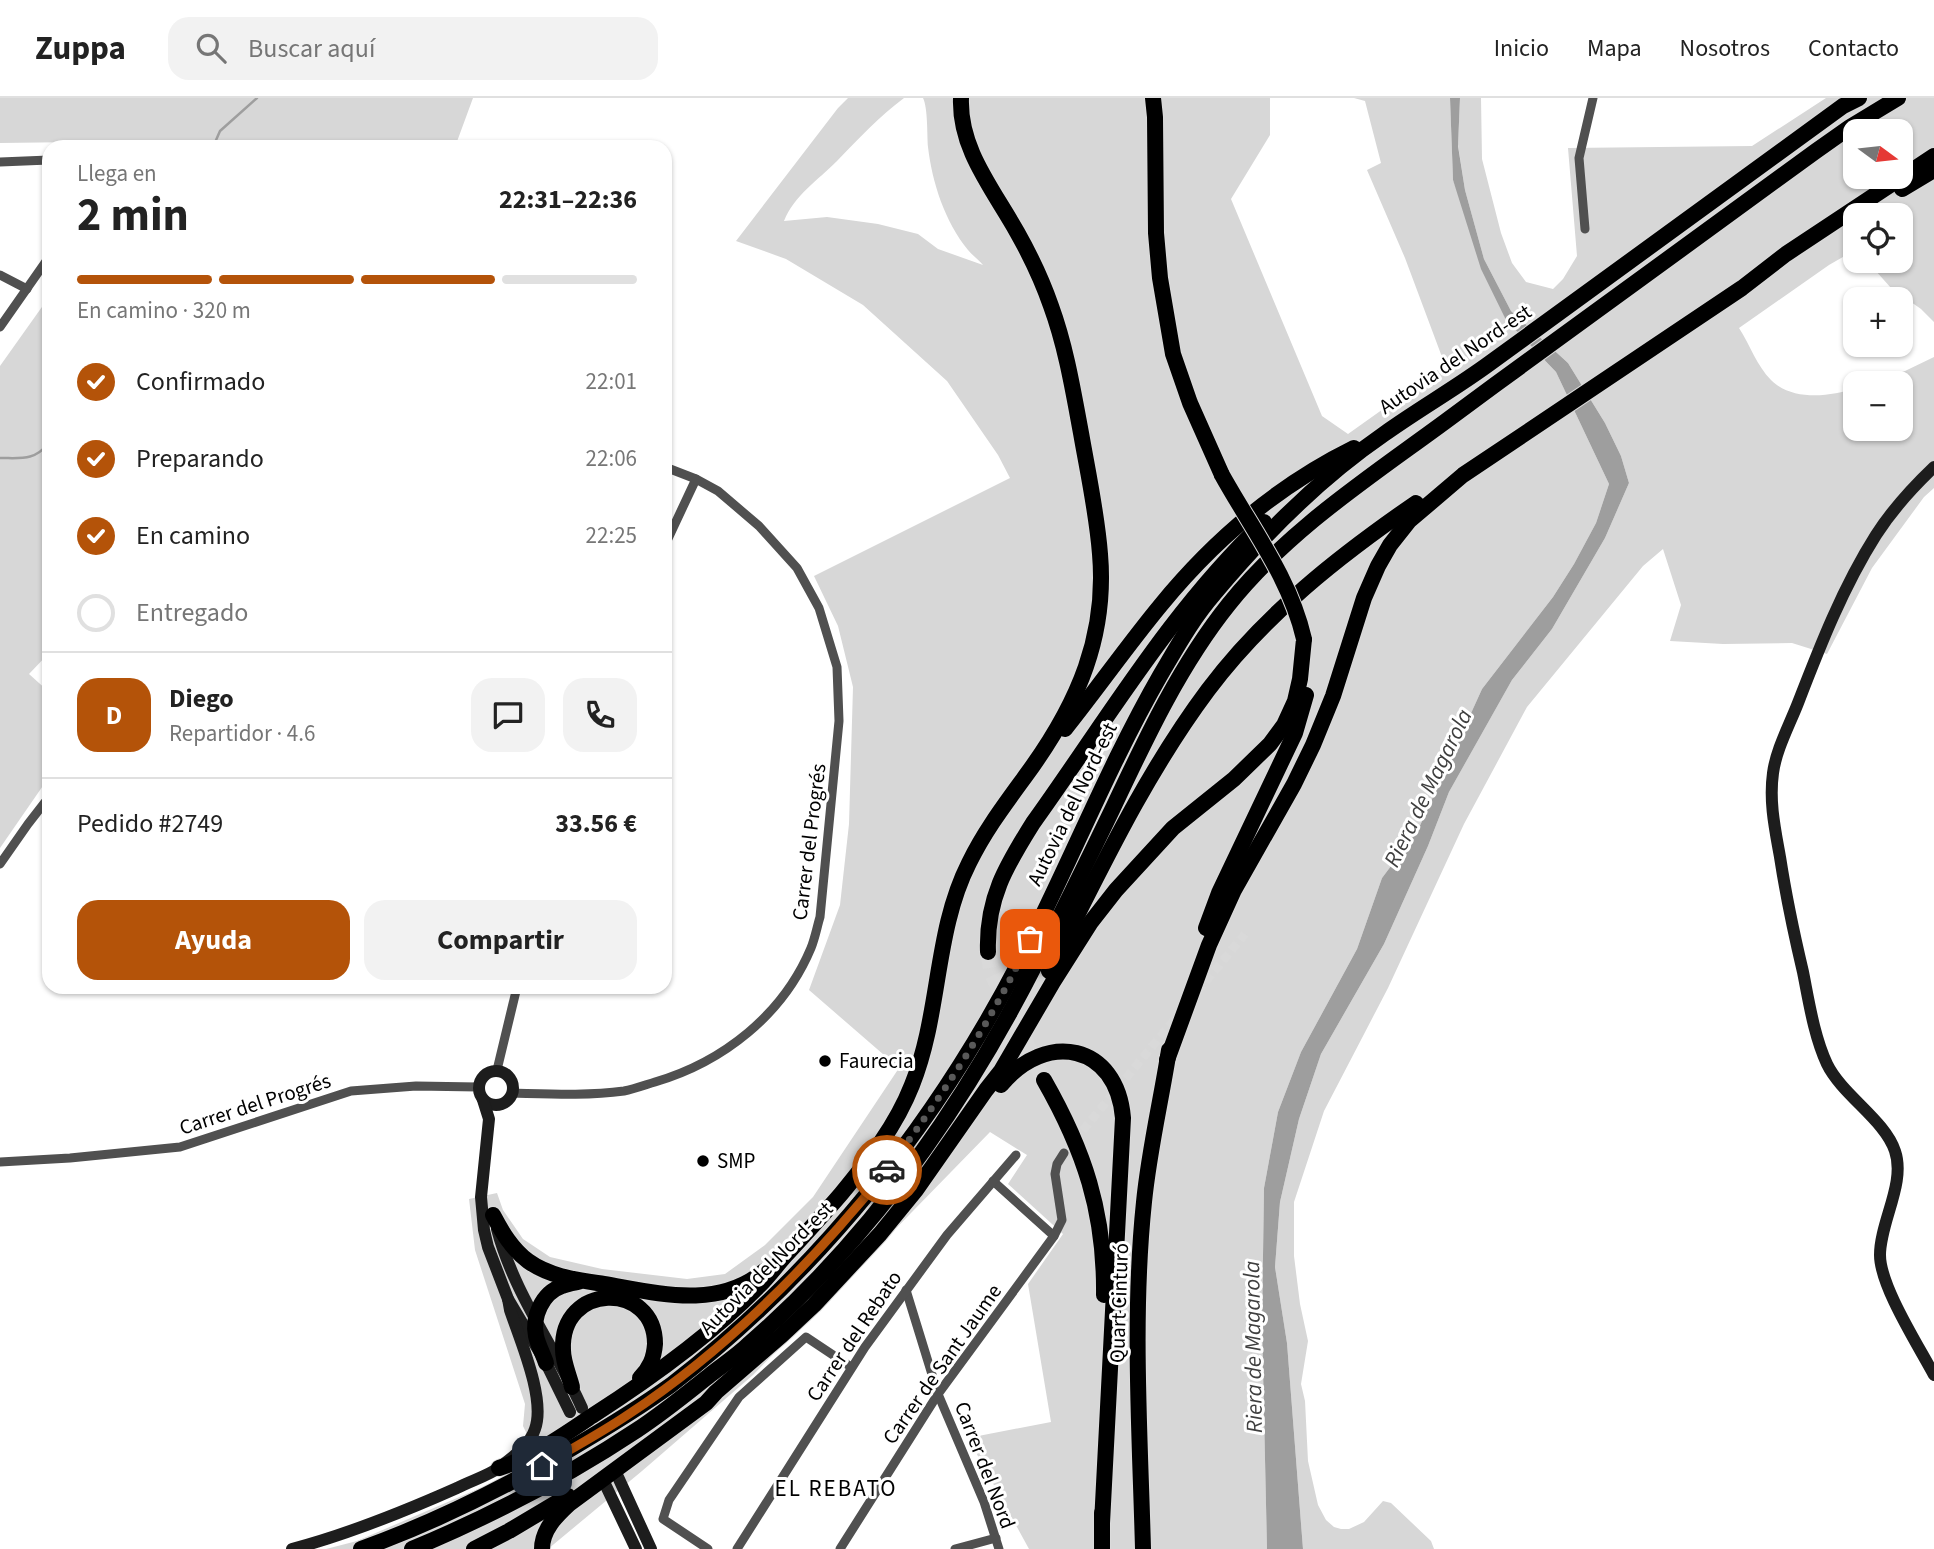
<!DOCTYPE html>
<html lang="es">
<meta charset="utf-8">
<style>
body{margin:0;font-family:"Source Sans 3",sans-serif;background:#f2f2f2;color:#222;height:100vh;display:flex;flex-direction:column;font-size:26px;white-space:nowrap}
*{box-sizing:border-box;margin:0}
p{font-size:23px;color:#767676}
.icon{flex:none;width:38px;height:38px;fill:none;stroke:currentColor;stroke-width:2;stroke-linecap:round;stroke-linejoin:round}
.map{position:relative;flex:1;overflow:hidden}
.panel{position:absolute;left:42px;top:42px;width:630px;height:854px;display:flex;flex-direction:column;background:#fff;border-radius:21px;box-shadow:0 2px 5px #0004}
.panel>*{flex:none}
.needle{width:46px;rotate:105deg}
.fabs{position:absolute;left:1843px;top:21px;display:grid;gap:14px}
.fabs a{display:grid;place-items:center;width:70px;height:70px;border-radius:14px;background:#fff;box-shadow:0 2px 5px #0004;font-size:35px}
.pin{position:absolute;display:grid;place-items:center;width:60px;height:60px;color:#fff;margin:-30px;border-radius:14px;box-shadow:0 4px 10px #0006}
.courier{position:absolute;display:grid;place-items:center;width:70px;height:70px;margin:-35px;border:5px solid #b45309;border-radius:50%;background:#fff;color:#222;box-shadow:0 2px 9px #0007}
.head em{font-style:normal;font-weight:700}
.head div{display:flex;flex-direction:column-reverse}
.head{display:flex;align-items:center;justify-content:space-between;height:119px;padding:0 35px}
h1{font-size:46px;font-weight:700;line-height:52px}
.bar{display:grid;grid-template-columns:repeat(4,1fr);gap:10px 7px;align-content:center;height:84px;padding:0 35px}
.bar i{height:9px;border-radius:5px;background:#e0e0e0}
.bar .selected{background:#b45309}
.bar p{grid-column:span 4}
.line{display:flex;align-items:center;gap:18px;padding:0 35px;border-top:2px solid #e0e0e0}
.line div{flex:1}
.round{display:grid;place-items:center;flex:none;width:74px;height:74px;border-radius:21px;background:#f2f2f2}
ol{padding:0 35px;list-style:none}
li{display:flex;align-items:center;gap:21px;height:77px}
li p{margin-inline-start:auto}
li .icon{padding:7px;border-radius:50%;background:#b45309;color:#fff;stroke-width:4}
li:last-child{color:#767676}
li i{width:38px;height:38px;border:4px solid #e0e0e0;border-radius:50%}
.button{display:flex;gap:14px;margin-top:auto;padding:14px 35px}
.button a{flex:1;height:80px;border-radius:21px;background:#b45309;color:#fff;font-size:28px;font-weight:700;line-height:80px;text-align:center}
.button a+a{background:#f2f2f2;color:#222}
header{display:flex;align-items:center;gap:42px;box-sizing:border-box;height:98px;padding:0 35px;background:#fff;border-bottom:2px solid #e0e0e0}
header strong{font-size:33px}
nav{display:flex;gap:38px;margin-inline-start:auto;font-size:24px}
.search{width:490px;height:63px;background:#f2f2f2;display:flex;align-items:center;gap:18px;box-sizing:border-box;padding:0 24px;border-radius:21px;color:#767676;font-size:26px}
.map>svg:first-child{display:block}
.green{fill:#d7d7d7;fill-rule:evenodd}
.water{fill:#9e9e9e}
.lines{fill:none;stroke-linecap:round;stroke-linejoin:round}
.stream{stroke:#9e9e9e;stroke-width:2.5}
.street-tunnel{stroke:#d9d9d9;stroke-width:9;stroke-dasharray:9 4.5;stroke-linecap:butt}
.secondary-tunnel{stroke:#d9d9d9;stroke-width:12;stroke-dasharray:12 6;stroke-linecap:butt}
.highway-tunnel{stroke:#d9d9d9;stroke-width:16;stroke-dasharray:16 8;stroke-linecap:butt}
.highway-casing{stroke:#dbdbdb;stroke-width:18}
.street{stroke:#505050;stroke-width:9}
.secondary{stroke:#1d1d1d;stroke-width:12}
.highway{stroke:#000;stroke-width:16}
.highway-bridge-casing{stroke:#dbdbdb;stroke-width:18;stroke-linecap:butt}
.highway-bridge{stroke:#000;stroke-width:16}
.done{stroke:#595959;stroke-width:7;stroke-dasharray:0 12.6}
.route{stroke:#b45309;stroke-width:9}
.poi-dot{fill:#000;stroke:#fff;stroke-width:2.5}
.labels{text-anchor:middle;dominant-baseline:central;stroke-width:6;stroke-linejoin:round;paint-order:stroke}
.street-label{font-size:21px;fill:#000;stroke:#fff}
.poi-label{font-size:21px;fill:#000;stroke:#fff;text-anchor:start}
.water-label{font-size:23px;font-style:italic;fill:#3f3f3f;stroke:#fff}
.neighbourhood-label{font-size:23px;letter-spacing:2px;fill:#000;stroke:#fff}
</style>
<header>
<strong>Zuppa</strong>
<div class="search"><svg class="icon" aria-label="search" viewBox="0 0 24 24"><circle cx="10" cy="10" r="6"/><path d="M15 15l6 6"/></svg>Buscar aquí</div>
<nav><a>Inicio</a><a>Mapa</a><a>Nosotros</a><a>Contacto</a></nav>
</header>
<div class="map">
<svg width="1934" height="1451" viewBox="0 0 1934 1451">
<rect width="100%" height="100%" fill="#fff"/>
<!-- green -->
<g class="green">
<polygon points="0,0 473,0 455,49 83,49 79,44 0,45"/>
<path d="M848,0h56c-24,18 -46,41 -67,63 -19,19 -43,35 -53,60l43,-4 51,7 40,10 20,15 45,16c-4,-5 -11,-10 -15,-15 -23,-28 -36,-68 -40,-103 -1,-12 0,-39 -5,-49h347v37l-39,64 91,217 26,18 97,-69 -40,-107 -38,-88 14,-7 -16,-62 -11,-3h96l3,82 53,140 50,52 53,112 -13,39 -22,41 -21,33 -71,92 -64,141 -36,48 -25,71 -56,103 -23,60 -14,76 -2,136 5,225h-238l-61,-111 83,-16 -23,-138 35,-50 -55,-50 19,-29 -37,-23 -237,243 -111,96 -94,78h-222l31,-8 156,-67 25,-17 -15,-31 2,-22 -50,-154 -6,-51 28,-6 6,17 20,29 27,18 52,12 85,10 38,-5 40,-29 48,-48 86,-129 -90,-78 31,-85 9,-81 4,-137 -15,-61 -24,-50 196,-98 -12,-23 -51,-74 -84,-76 -77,-46 -50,-18 102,-133z"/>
<path d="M1460,0h21l1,61 19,74 11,30 14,19 27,7 10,-10 14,-23 -9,-108 184,-2 74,-48h108v224l-13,-13 -30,-21 -24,-27h33v-46h-45v35l-26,15 -90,63c11,17 18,38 32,52 21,21 59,17 84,8v41h45v-46h-34l39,-12 29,-14v131l-10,9 -52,71 -45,86 -35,-11 -69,1 -53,-3 11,-36 -18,-56 -20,17 -116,141 -63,117 -76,164 -64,123 -30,91v54l6,48 8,37 -7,43 4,17 3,60 10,44 8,15 8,7 7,2h8l15,-7 19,-21 8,2 40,38 3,8h-131l-16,-206 -12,-76 5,-65 19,-83 22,-65 63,-110 44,-98 21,-54 63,-112 40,-51 53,-91 24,-55 -8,-27 -16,-33 -37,-60 -57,-52 -27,-52 -19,-69 -7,-45zM1855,33h45v46h-45z"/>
<polygon points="49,199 49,555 29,576 49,594 49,679 0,750 0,268"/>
</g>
<!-- water -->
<polygon class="water" points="1450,0 1460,0 1458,48 1465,92 1484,161 1511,213 1568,265 1605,325 1621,358 1629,385 1605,440 1552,531 1512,582 1449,694 1428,748 1384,846 1321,956 1299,1021 1280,1104 1275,1169 1287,1245 1303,1451 1267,1451 1262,1226 1264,1090 1278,1014 1301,954 1357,851 1382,780 1418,732 1482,591 1553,499 1574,466 1596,425 1609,386 1556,274 1506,222 1481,171 1453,82"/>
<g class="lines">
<!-- stream -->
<g class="stream">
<polyline points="213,49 220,33 257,0"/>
<path d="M0,360c22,0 34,3 49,-15"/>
</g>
<!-- street-tunnel -->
<g class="street-tunnel">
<polyline points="1197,894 1245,836"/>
<polyline points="1074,1043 1179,916"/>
</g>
<!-- secondary-tunnel -->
<g class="secondary-tunnel">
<polyline points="570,1314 606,1388"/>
<polyline points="584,1314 617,1378"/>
</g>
<!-- highway-tunnel -->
<polyline class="highway-tunnel" points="988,854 992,876 1044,982"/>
<!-- highway casing -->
<g class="highway-casing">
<g id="highway">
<polyline points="1153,0 1155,19 1156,135 1160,180 1173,256 1190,305 1222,377"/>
<polyline points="1902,91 1934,72"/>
<path d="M1065,631c32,-40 62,-83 95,-123 53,-65 119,-121 194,-158"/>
<polyline points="1206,830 1219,795 1295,635 1306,597"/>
<path d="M988,854c-2,-53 18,-86 45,-129 74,-103 138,-213 231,-301"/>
<path d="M1049,873c49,-96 94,-194 159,-281 56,-75 131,-134 208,-187"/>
<polyline points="1167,962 1209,847 1234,792 1294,686 1313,647 1333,598 1364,500 1378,468 1390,447 1409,423 1463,377 1742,190 1786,156 1934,58"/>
<path d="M1044,982c40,70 61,132 60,215"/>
<path d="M1001,987c45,-55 116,-41 122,33l-21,405"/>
<path d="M493,1117c9,17 19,34 35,46 22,16 50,19 76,23 53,9 114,26 160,-13"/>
<path d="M546,1265c-3,-9 -8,-18 -10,-27 -4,-19 6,-43 26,-50 5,-2 11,-3 16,-4"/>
<path d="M572,1289c-3,-12 -9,-25 -9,-37 -3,-68 92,-69 92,-6 -1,14 -5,24 -15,34"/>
<path d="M499,1370c32,-10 65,-33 93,-52 59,-38 118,-80 167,-130 10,-10 18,-21 27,-31 19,-21 37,-40 55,-61 28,-34 55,-68 71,-109 29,-72 22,-153 57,-222 17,-35 40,-64 63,-96 46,-65 75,-131 68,-213 -3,-40 -12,-81 -19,-121 -8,-43 -15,-86 -30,-127 -9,-26 -21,-51 -34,-74 -24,-43 -58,-83 -56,-134"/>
<polyline points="1102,1415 1102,1451"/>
<path d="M361,1451c75,-27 143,-61 211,-101 34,-20 67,-40 99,-63 147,-113 264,-260 349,-424 49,-95 88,-195 141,-287 16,-27 32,-56 53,-80 50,-60 106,-116 170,-160 35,-25 72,-46 106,-71 118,-86 236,-171 353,-257l16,-8"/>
<path d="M412,1451c79,-33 154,-72 225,-119 26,-17 49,-36 73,-55 14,-11 28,-20 40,-32 121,-105 214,-238 286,-380 27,-52 52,-103 77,-155 33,-70 67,-143 116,-204 59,-74 141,-127 217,-183 123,-91 247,-181 370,-270l34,-24 48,-29"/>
<polyline points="474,1451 509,1433 568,1398"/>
<path d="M542,1451c0,-19 14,-33 27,-45l137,-101 10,-11 66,-57 32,-30 66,-71 36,-44 70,-100 15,-19 52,-89 38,-60 25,-32 57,-62 61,-49 36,-35 14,-19 11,-24 5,-22 4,-40"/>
<path d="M1143,1451c-3,-115 -11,-232 1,-347 5,-51 17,-101 25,-152"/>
</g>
</g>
<!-- street -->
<g class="street">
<polyline points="0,64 49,62"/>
<polyline points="1585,131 1579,60 1593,0"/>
<polyline points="0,177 27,191"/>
<polyline points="0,229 49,159"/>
<polyline points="665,447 696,381"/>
<polyline points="0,766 28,726 49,699"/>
<polyline points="497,972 517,889"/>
<path d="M512,995c38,1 75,3 112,-2 10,-2 21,-6 31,-9 68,-20 128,-67 156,-134 4,-10 6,-21 9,-31l19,-196 -2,-54 -18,-59 -22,-40 -38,-42 -41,-35 -22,-12 -31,-12"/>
<polyline points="0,1064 70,1060 180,1049 351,993 416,988 478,989"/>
<polyline points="993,1083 1054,1138"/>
<polyline points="906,1192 938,1296 984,1404 999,1451"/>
<polyline points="708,1451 663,1421 669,1402 739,1299 806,1239 851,1269"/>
<polyline points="737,1451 865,1249 947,1137 1016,1057"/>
<polyline points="840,1451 938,1296 1054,1138 1062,1122 1055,1076 1057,1066 1064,1055"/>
<polyline points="955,1451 996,1440"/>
</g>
<!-- secondary -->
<g class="secondary">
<path d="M1934,369c-21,20 -42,43 -58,68 -33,52 -56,111 -78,168 -9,23 -22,47 -25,70 -4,29 2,56 7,84 6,39 14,77 23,115 6,30 11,64 24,92 15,31 58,56 68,87 11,32 -15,71 -15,104 0,31 38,90 54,120"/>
<circle cx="496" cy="990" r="17"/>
<polyline points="483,1002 489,1021 481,1099 484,1132 488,1149 508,1201 546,1265 570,1314"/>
<path d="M497,1131c17,65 58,118 85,179"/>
<polyline points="618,1379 651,1451"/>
<polyline points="606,1388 636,1451"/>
<path d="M292,1451c57,-15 111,-37 165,-61 13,-7 31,-12 43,-21 13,-10 30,-22 35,-38 11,-30 -15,-89 -25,-119l-2,-11"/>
</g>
<!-- highway -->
<use href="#highway" class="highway"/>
<!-- highway-bridge casing -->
<g class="highway-bridge-casing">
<path id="highway-bridge" d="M1222,377c30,54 68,103 82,164"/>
</g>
<!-- highway-bridge -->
<use href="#highway-bridge" class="highway-bridge"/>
</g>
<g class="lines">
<!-- done -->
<path class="done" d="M887,1072c54,-72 105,-149 143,-231"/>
<!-- route -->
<path class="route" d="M542,1368c29,-17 59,-33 87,-52 79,-52 148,-117 210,-187 16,-19 33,-37 48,-57"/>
</g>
<!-- markers -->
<g class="poi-dot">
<circle cx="825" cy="963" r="7"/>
<circle cx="703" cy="1063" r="7"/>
</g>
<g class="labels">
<!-- street labels -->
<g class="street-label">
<text transform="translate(1455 261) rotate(-34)">Autovia del Nord-est</text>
<text transform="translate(1072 706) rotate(-64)">Autovia del Nord-est</text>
<text transform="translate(809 744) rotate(-83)">Carrer del Progrés</text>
<text transform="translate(255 1006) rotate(-18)">Carrer del Progrés</text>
<text transform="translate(766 1170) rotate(-45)">Autovia del Nord-est</text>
<text transform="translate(1119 1205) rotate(-88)">Quart Cinturó</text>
<text transform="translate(854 1238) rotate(-56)">Carrer del Rebato</text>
<text transform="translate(942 1266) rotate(-55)">Carrer de Sant Jaume</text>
<text transform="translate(985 1367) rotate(69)">Carrer del Nord</text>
</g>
<!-- poi labels -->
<g class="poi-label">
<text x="839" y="963">Faurecia</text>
<text x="717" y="1063">SMP</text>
</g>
<!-- water labels -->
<g class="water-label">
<text transform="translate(1428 690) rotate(-64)">Riera de Magarola</text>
<text transform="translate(1253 1249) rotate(-91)">Riera de Magarola</text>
</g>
<!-- neighbourhood labels -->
<g class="neighbourhood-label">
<text x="836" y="1390">EL REBATO</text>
</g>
</g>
</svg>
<div class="fabs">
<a><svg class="needle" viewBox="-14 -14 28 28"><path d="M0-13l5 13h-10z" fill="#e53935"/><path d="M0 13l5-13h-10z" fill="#767676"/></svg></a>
<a><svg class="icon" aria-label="locate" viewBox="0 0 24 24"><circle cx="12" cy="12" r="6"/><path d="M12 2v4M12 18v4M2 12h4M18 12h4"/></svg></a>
<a>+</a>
<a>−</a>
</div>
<div class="pin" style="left:1030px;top:841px;background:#ea580c"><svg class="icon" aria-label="bag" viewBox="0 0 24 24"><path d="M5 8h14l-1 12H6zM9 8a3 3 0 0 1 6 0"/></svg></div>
<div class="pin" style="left:542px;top:1368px;background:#1f2937"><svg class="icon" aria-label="home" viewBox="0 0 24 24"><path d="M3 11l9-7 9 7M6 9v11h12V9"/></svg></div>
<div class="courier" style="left:887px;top:1072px"><svg class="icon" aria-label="car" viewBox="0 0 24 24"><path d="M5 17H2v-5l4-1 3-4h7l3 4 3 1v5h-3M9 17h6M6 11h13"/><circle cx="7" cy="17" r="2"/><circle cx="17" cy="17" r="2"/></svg></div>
<section class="panel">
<div class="head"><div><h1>2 min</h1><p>Llega en</p></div><em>22:31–22:36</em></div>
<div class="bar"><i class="selected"></i><i class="selected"></i><i class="selected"></i><i></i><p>En camino · 320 m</p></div>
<ol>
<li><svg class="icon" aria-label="check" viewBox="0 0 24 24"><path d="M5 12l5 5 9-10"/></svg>Confirmado<p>22:01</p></li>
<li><svg class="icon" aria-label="check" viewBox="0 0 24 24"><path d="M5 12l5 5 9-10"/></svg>Preparando<p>22:06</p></li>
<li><svg class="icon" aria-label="check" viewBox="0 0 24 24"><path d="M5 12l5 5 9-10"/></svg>En camino<p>22:25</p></li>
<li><i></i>Entregado</li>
</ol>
<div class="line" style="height:126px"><b class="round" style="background:#b45309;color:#fff">D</b><div><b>Diego</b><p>Repartidor · 4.6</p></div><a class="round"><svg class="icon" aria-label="chat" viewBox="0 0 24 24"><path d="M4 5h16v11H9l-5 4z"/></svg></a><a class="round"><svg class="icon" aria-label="phone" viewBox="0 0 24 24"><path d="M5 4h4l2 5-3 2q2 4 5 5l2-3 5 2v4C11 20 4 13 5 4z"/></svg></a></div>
<div class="line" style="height:91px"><div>Pedido #2749</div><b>33.56 €</b></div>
<div class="button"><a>Ayuda</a><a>Compartir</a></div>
</section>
</div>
